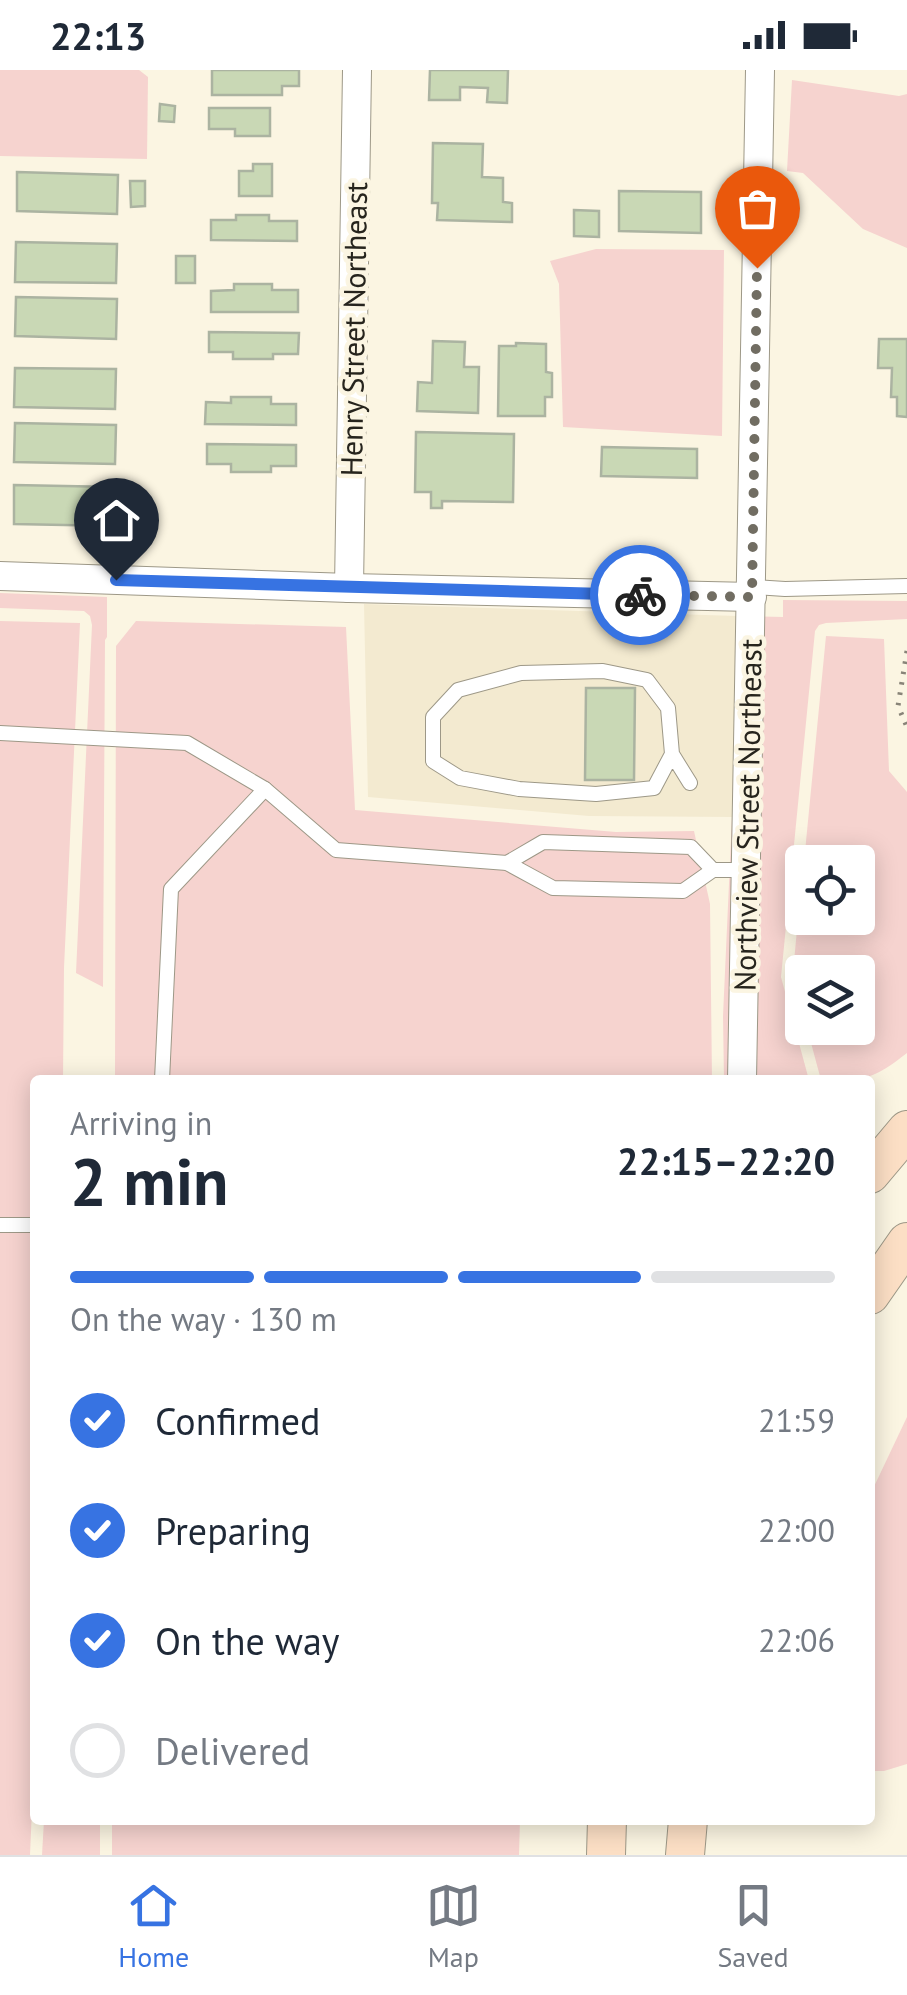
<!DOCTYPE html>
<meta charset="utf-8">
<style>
body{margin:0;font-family:"PT Sans",sans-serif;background:#f2f2f3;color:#1f2937;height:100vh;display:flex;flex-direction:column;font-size:38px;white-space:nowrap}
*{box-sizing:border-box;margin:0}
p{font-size:32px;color:#747a83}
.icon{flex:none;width:55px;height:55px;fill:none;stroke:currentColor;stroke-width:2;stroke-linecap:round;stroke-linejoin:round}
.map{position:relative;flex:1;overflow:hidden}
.side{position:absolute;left:30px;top:1005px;width:845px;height:750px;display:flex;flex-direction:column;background:#fff;border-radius:10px;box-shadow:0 5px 25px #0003}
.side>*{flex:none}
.tools{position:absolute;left:785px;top:775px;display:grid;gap:20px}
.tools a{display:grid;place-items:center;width:90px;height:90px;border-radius:10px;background:#fff;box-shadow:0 5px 25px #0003;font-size:50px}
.pin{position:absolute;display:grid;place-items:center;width:85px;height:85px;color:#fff;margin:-102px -42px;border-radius:50% 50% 50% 0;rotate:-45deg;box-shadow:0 0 10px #0007}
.pin .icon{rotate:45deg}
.courier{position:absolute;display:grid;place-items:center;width:100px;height:100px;margin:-50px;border:8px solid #3773e2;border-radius:50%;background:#fff;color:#222;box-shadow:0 2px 12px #0007}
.headline em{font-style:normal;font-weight:700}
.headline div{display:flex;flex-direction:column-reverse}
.headline{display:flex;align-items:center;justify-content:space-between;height:170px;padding:0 40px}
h1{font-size:65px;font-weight:700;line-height:75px}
.bar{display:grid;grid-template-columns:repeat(4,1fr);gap:15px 10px;align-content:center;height:120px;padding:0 40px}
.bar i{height:12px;border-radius:8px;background:#e0e1e3}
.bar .current{background:#3773e2}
.bar p{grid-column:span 4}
ol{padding:0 40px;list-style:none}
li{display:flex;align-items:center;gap:30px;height:110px}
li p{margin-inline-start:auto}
li .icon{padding:10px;border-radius:50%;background:#3773e2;color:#fff;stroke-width:4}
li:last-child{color:#747a83}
li i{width:55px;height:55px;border:5px solid #e0e1e3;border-radius:50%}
.status{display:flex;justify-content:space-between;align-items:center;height:70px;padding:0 50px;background:#fff;direction:ltr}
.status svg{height:28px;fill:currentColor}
.menu{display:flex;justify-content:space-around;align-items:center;height:140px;border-top:2px solid #e0e1e3;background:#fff;font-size:28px;color:#747a83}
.menu a{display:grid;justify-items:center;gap:5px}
.menu .current{color:#3773e2}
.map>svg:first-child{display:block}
.built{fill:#f3ead0}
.green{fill:#f6d3cf}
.building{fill:#c9d8b5;stroke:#abb3a1;stroke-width:2.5}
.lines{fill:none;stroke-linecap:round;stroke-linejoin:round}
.service-casing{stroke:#9d9887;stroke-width:16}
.minor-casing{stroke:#9d9887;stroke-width:30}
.secondary-casing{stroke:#9d9887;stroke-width:40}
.path{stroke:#888478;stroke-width:5;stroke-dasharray:2.5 8;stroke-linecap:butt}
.service{stroke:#fff;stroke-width:14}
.minor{stroke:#fff;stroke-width:28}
.secondary{stroke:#fcdfc5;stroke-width:38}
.done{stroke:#716d62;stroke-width:10;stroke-dasharray:0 18}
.route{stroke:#3773e2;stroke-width:12}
.labels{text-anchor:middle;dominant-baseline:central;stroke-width:9;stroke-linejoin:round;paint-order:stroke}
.street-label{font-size:30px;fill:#26241d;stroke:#fbf5e2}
</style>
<div class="status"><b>22:13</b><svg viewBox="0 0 49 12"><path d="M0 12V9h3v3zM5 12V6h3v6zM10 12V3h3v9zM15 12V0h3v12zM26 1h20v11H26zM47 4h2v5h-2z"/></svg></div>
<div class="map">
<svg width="907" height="1785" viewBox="0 0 907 1785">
<rect width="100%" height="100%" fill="#fbf5e2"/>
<!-- built -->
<polygon class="built" points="364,534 737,546 732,747 589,746 368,727"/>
<!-- green -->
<g class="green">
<polygon points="0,0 139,0 148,7 147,89 0,86"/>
<polygon points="792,10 899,26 907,24 907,178 863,159 803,103 787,101"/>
<polygon points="596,179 724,180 722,366 563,357 559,214 550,191"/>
<polygon points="0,523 107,527 107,567 105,570 103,917 76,903 92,555 90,546 84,541 0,538"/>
<polygon points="783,530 907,531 907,549 826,553 819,555 815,561 781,907 809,1010 724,1010 723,946 732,747 737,546 783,547"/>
<polygon points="0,551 80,553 64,898 63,1010 35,1010 35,1669 30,1785 0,1785"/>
<polygon points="136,551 346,557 355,740 616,762 694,761 710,834 712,1010 115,1010 116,576"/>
<path d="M826,566l58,3 5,132 18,21v261c-36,28 -42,27 -86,27l-14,-52h51v-56h-56v39l-9,-38 9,-99v44h56v-56h-54z"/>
<polygon points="907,1347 907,1694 884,1701 870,1701 870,1425"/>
<polygon points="44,1750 100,1750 100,1785 42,1785"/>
<polygon points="112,1750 520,1750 519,1785 112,1785"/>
</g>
<!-- building -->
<g class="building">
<polygon points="212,0 299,0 299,16 282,16 282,25 212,25"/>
<polygon points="430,0 508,0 507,33 487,32 488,18 460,17 460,30 429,30"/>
<polygon points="160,34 175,36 174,52 159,51"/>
<polygon points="209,38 270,38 270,66 235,66 235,59 209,59"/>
<polygon points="433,73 483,74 482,107 503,108 503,132 512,133 512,152 437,150 438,133 432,133"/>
<polygon points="253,94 272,94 272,126 239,126 239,101 253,101"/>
<polygon points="17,102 118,105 117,144 17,141"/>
<polygon points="130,111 145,111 145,136 131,137"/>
<polygon points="619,121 701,122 701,163 619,161"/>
<polygon points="574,140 599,141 599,167 574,166"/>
<polygon points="236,145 269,145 269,151 297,151 297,171 211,170 211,150 236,150"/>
<polygon points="16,172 117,174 116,213 15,212"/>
<rect x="176" y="186" width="19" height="27"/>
<polygon points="234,214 272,214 272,220 298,220 298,242 211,242 211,221 234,220"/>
<polygon points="16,227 117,229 116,269 15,266"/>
<polygon points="209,262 299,263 298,284 273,284 273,289 233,289 233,282 209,282"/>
<polygon points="879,269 907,269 907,347 897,346 897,327 891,327 892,298 878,298"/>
<polygon points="433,271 465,272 464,297 479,297 478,343 417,341 418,312 432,313"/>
<polygon points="516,273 546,274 546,302 552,303 552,327 545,327 545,346 498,346 499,276 516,276"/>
<polygon points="15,298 116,299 115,339 14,337"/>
<polygon points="231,327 271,327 271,334 296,334 296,355 205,354 206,332 231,333"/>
<polygon points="15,353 116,355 115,394 14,392"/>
<polygon points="416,362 514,364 513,432 442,431 442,438 431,438 431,422 415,422"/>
<polygon points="207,374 296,375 296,396 271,396 271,402 231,402 231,394 207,394"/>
<polygon points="602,377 697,379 697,408 601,406"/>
<polygon points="14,415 115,417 115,456 14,454"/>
<polygon points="586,618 635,618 634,710 585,710"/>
</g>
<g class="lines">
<!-- service casing -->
<g class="service-casing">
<g id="service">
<polyline points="752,517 785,519 907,516"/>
<polyline points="0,663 187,673 265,719 336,780 507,793 553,818 683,821 713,800 745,800"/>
<polyline points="672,684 654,718 596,724 519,719 460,708 433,691 433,647 458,620 521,603 603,601 647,610 668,638 672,684 690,713"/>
<polyline points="507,793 543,772 691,777 713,800"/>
<polyline points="162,1010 171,819 265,719"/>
<polyline points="0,1155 35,1155"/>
</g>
</g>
<!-- minor casing -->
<g class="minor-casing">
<g id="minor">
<polyline points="0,506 349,518 752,527"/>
<polyline points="349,518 357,0"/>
<polyline points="742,1010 760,0"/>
</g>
</g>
<!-- secondary casing -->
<g class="secondary-casing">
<g id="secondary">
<polyline points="870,1104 907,1060"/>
<polyline points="870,1225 907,1172"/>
<polyline points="606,1785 607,1750"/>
<polyline points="685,1785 688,1750"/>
</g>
</g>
<!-- path -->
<polyline class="path" points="907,581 898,636 907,657"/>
<!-- service -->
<use href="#service" class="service"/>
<!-- minor -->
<use href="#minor" class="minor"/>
<!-- secondary -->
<use href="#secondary" class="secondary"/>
</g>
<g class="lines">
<!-- done -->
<polyline class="done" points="640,525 752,527 757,198"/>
<!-- route -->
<polyline class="route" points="116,510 640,525"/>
</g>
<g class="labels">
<!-- street labels -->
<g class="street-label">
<text transform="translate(353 259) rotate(-89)">Henry Street Northeast</text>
<text transform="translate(747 745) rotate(-89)">Northview Street Northeast</text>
</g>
</g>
</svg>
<div class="tools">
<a><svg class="icon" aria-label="locate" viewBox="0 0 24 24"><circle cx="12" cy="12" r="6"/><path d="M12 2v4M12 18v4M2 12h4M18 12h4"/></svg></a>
<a><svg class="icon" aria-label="layers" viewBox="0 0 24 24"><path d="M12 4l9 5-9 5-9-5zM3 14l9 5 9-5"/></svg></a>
</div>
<div class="pin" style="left:757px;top:198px;background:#ea580c"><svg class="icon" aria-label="bag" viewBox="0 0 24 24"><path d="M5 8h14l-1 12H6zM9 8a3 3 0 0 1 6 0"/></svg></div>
<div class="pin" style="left:116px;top:510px;background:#1f2937"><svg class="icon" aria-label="home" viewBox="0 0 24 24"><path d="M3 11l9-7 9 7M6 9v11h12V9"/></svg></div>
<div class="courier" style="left:640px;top:525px"><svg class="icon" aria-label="bike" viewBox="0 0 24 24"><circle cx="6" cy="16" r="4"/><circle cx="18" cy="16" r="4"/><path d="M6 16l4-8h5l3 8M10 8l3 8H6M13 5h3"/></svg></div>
<section class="side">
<div class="headline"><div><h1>2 min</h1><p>Arriving in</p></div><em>22:15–22:20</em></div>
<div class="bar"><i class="current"></i><i class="current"></i><i class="current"></i><i></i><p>On the way · 130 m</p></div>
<ol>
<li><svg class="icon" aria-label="check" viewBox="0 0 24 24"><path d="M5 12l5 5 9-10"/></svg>Confirmed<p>21:59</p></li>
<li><svg class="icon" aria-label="check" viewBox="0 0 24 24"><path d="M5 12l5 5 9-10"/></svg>Preparing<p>22:00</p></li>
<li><svg class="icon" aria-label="check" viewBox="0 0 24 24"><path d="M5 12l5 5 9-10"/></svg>On the way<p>22:06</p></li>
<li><i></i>Delivered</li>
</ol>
</section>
</div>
<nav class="menu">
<a class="current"><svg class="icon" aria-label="home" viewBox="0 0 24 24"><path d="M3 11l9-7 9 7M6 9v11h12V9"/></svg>Home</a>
<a><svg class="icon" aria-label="map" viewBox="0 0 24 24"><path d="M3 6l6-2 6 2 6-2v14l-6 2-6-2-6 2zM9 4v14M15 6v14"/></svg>Map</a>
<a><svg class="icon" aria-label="saved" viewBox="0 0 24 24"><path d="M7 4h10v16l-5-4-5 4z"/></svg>Saved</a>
</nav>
